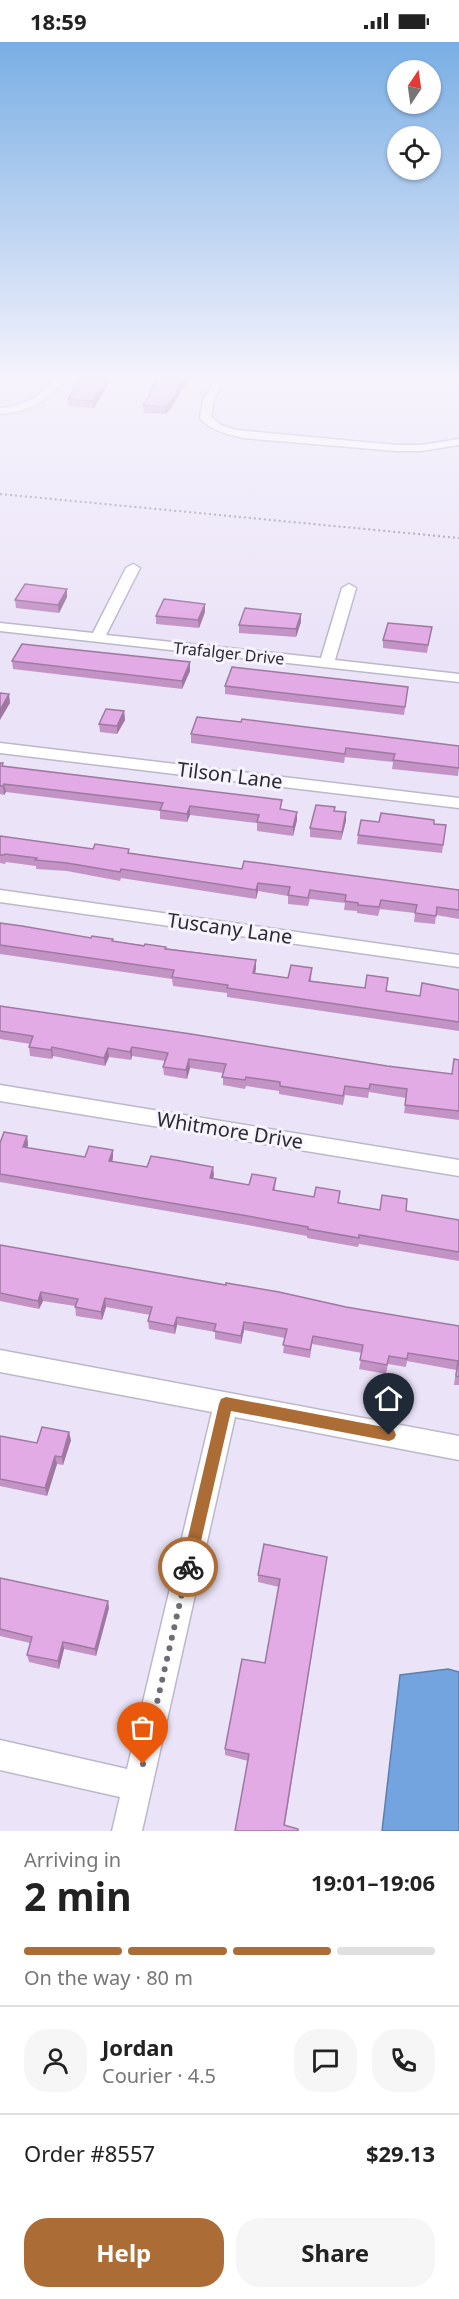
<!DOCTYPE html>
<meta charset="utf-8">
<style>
body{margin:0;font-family:"Noto Sans",sans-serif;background:#f6f6f6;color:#222;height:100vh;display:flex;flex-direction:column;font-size:22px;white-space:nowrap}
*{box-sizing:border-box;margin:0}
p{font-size:20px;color:#767676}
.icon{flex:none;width:33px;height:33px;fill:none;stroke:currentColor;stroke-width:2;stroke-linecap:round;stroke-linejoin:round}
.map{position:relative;height:1789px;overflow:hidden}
.details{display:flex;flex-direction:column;background:#fff;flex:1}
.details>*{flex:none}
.needle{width:39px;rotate:13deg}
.controls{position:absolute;left:387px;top:18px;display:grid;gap:12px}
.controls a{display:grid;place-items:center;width:54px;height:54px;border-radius:50%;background:#fff;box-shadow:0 2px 4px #0004;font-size:30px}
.pin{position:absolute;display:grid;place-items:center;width:51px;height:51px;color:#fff;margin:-62px -26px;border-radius:50% 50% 50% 0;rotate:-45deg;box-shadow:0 0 6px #0007}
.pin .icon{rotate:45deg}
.courier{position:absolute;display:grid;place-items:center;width:60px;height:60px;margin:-30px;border:4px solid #ac6c35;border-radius:50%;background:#fff;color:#222;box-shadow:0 2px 8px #0007}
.summary em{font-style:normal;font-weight:700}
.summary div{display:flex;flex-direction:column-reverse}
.summary{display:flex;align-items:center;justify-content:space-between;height:102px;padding:0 24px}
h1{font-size:39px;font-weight:700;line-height:45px}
.bar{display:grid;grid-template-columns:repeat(4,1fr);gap:9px 6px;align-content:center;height:72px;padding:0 24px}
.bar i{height:8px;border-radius:4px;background:#e0e0e0}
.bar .selected{background:#ac6c35}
.bar p{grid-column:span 4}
.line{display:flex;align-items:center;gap:15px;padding:0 24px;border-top:2px solid #e0e0e0}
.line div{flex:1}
.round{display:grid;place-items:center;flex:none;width:63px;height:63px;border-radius:24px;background:#f6f6f6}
.cta{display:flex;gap:12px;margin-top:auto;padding:12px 24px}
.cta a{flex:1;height:69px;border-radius:24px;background:#ac6c35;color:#fff;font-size:24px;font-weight:700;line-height:69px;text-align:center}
.cta a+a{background:#f6f6f6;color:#222}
.status{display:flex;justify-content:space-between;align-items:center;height:42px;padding:0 30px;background:#fff;direction:ltr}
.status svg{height:16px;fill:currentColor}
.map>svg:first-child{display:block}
.water{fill:#73a4df;stroke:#5e7fab;stroke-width:1.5}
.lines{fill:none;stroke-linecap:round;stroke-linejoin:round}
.street-casing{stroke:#bdb7ca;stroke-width:3}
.path{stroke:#8e8997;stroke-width:2;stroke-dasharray:2 3;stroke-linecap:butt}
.street{fill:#fff;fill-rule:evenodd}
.wall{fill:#c393c6}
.shaded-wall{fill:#9f78a1}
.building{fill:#e3abe6;stroke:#9f78a1;stroke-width:1.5}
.route{fill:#ac6c35}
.done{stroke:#706b77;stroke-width:6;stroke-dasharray:0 10.8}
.labels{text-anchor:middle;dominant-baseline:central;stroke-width:6;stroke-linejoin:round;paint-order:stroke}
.far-street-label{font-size:16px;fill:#2d2a31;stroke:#f7f3ff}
.street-label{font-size:20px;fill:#2d2a31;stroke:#f7f3ff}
</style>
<div class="status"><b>18:59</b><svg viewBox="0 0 49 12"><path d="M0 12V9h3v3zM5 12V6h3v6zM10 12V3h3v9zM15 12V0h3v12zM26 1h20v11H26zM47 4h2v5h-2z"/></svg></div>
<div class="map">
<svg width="459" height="1789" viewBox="0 0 459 1789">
<rect width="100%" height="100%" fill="#ebe4f8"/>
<!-- water -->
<polygon class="water" points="448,1627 459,1630 459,1789 382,1789 400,1633"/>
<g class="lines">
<!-- street casing -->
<g class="street-casing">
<g id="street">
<path d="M53,338h11c-17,22 -36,32 -64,34v-6c23,-2 39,-10 53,-28z"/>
<path d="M215,338h10l-12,21 -2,16 10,8 15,5 160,15h25l38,-6v6l-38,6h-25l-153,-13c-16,-4 -32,-7 -43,-20l3,-17z"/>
<polygon points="133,522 140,526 106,593 321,616 342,546 349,542 356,546 335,618 459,632 459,640 0,589 0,581 93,591 126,526"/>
<polygon points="0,701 459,756 459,766 0,711"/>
<polygon points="0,848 459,913 459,925 0,860"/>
<polygon points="0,1043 459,1118 459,1134 0,1059"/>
<polygon points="0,1308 459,1394 459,1418 235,1375 142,1789 112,1789 120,1755 0,1728 0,1698 127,1727 212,1370 0,1330"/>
</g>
</g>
<!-- path -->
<polyline class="path" points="0,452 459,496"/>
<!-- street -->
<use href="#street" class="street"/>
</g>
<!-- wall -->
<g class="wall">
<polygon points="111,338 94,366 68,364 68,357"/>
<polygon points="157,338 170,368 165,372 144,371 143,363 149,354 149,351"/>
<polygon points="67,555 59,571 16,566 15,558"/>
<polygon points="205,570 199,586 156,582 156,574"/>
<polygon points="301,580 296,595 239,591 239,583"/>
<polygon points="432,585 427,611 383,606 383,598"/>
<polygon points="12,619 190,629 182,647 13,627"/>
<polygon points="225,644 408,645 404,673 225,652"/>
<polygon points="124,669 125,678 117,692 100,690 99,682"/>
<polygon points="191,692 459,704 459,725 458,734 392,727 393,720 345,715 344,721 191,701"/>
<polygon points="0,721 4,725 282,768 297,778 293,794 257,789 257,781 190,773 187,780 160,777 160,769 6,750 4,753 0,752"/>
<polygon points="335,765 335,769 346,770 346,779 341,798 310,795 310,786"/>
<polygon points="379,780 434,782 446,783 442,811 357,802 358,793"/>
<polygon points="0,794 93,807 129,807 129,811 242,827 459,848 459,877 436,873 435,882 414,880 415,871 380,867 378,874 357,871 357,869 344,868 345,861 310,857 308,864 288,862 288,854 258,849 256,857 121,836 120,839 67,829 36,827 36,824 6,820 5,822 0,821"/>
<polygon points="0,881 91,896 113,897 113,899 256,918 255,931 288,936 312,926 311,939 420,954 459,948 459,989 227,955 227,951 173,944 172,937 0,912"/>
<polygon points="0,964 387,1024 452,1032 459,1018 459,1078 404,1071 406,1056 369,1050 368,1056 345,1053 343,1063 279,1052 279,1049 246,1044 245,1047 223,1043 223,1031 190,1026 187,1037 164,1033 163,1025 165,1019 132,1014 131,1018 109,1015 105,1024 53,1014 52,1017 30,1014 29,1005 30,1002 0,997"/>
<polygon points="27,1094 28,1103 27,1106 85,1115 113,1116 112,1120 147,1125 214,1133 213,1137 249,1143 276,1136 275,1148 380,1168 406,1169 459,1178 459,1219 359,1202 358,1205 307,1196 307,1194 242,1182 0,1140 0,1101"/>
<polygon points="0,1203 346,1265 459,1284 459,1343 454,1343 456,1328 407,1319 406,1325 388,1322 386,1332 359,1327 362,1311 312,1302 310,1316 283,1311 285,1296 244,1288 241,1302 215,1297 215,1290 177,1283 175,1292 149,1287 148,1279 150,1273 106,1265 102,1278 76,1274 75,1264 43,1259 39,1267 0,1259"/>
<polygon points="0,1394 37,1401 71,1398 63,1423 57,1422 47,1454 0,1444"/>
<polygon points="327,1515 285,1783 235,1789 248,1719 225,1713 225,1707 265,1621 279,1545 258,1540 258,1533"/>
<polygon points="0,1536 109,1566 96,1614 64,1607 59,1627 29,1620 27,1613 30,1601 0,1594"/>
</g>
<!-- shaded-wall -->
<g class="shaded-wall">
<polygon points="107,338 111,338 94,366 93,359"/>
<polygon points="183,338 188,338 170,368 165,372 165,365"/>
<polygon points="67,547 67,555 59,571 58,563"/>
<polygon points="205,562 205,570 199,586 198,578"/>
<polygon points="301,572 301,580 296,595 296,587"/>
<polygon points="190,620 190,629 182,647 182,639"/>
<polygon points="9,652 10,661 0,678 0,668"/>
<polygon points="124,669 125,678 117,692 117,684"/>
<polygon points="4,742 6,750 4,753 3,744"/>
<polygon points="190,764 190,773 187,780 187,772"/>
<polygon points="297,770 297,778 293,794 293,785"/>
<polygon points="346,770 346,779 341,798 342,790"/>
<polygon points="258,841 258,849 256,857 256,848"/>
<polygon points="256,918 256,927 253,940 253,931"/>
<polygon points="52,1005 53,1014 52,1017 51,1008"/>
<polygon points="132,1005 132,1014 131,1018 130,1010"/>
<polygon points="108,1006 109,1015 105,1024 104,1016"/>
<polygon points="189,1017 190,1026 187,1037 186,1028"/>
<polygon points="27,1094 28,1103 24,1114 23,1105"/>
<polygon points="113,1108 113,1116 109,1128 109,1119"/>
<polygon points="213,1125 214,1133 210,1145 210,1136"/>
<polygon points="41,1250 43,1259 39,1267 38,1259"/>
<polygon points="105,1256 106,1265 102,1278 101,1270"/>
<polygon points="177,1275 177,1283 175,1292 174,1284"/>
<polygon points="244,1280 244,1288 241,1302 241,1294"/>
<polygon points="69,1390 71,1398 63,1423 62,1415"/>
<polygon points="55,1414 57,1422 47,1454 45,1446"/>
<polygon points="108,1559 109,1566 96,1614 95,1607"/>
<polygon points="63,1600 64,1607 59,1627 58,1619"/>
</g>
<!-- building -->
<g class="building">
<polygon points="80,338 107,338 93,359 68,357"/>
<polygon points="157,338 183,338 170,361 165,365 143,363 151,351 149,351"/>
<polygon points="25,542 67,547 58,563 15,558"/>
<polygon points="164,557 205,562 198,578 156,574"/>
<polygon points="245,566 301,572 296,587 239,583"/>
<polygon points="388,581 432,585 428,603 383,598"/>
<polygon points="22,602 190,620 182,639 12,619"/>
<polygon points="232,625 408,645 405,665 225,644"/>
<polygon points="0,651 9,652 0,668"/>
<polygon points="106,667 124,669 117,684 99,682"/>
<polygon points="197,675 241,680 242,677 459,704 459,726 393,718 395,712 346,706 345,712 191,692"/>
<polygon points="0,721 3,721 2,724 282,758 280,767 297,770 293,785 257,780 259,773 190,764 187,772 160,768 163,761 4,742 3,744 0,744"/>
<polygon points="316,763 335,765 334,769 346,770 342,790 310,786"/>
<polygon points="381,771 434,778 434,782 446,783 443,803 358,793 361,778 379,780"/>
<polygon points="0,794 93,807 95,802 129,807 128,811 242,827 244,819 459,848 459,868 437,865 436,874 415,871 417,863 381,858 379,865 358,863 358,861 345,859 346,853 310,848 308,856 288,853 290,845 258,841 256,848 121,827 120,830 67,821 35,818 37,816 5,812 4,813 0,813"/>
<polygon points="0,881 22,884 91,896 92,894 113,897 112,899 144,904 145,902 166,905 165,907 256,918 253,931 288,936 291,923 312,926 309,939 365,946 367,933 388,936 386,949 420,954 422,941 459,948 459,980 227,946 228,943 172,935 174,928 0,903"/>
<polygon points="0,964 191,992 387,1024 452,1032 454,1017 459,1018 459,1069 405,1063 407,1047 370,1042 369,1047 345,1044 343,1054 280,1044 280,1040 246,1035 245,1038 222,1035 226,1022 189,1017 186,1028 163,1025 168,1011 132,1005 130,1010 108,1006 104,1016 52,1005 51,1008 29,1005 33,994 0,989"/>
<polygon points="4,1090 27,1094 23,1105 85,1115 89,1104 113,1108 109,1119 147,1125 151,1114 175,1118 213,1125 210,1136 249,1143 252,1132 276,1136 273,1148 314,1155 316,1145 340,1149 338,1161 380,1168 382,1153 407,1157 406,1169 459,1178 459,1210 359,1193 359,1196 308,1187 308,1185 242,1173 0,1132 0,1101"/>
<polygon points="0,1203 226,1243 226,1241 279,1250 346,1265 459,1284 459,1335 456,1334 458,1319 408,1311 407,1317 389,1314 387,1323 360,1318 363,1303 313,1294 310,1308 283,1303 287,1287 244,1280 241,1294 214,1289 216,1282 177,1275 174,1284 148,1279 152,1265 105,1256 101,1270 75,1265 78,1257 41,1250 38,1259 0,1251"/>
<polygon points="42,1385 69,1390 62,1415 55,1414 45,1446 0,1437 0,1394 37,1401"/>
<polygon points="264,1502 327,1515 284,1783 298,1787 298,1789 235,1789 249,1712 225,1707 242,1617 265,1621 280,1537 258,1533"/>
<polygon points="0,1536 108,1559 95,1607 63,1600 58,1619 27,1613 32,1595 0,1587"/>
</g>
<!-- sky -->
<linearGradient id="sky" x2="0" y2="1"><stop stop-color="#79aee4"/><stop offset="0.57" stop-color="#f6f3fc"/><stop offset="1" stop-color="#f6f3fc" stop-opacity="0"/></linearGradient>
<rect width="459" height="589" fill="url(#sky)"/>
<!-- route -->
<polygon class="route" points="226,1355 389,1386 394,1388 396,1393 394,1397 389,1399 231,1369 195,1525 193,1530 188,1532 183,1530 181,1525 219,1362 221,1357"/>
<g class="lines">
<!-- done -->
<polyline class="done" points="143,1722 188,1525"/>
</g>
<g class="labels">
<!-- far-street labels -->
<g class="far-street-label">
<text transform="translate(229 611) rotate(6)">Trafalger Drive</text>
</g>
<!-- street labels -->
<g class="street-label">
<text transform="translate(230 733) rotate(7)">Tilson Lane</text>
<text transform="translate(230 886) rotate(8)">Tuscany Lane</text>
<text transform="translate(230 1088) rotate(9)">Whitmore Drive</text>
</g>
</g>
</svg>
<div class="controls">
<a><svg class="needle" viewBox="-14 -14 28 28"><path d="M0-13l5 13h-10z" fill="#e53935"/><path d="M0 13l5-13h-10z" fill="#767676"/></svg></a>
<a><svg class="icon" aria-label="locate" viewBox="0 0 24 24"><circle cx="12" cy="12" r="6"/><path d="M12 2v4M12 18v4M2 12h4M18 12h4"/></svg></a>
</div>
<div class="pin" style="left:143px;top:1722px;background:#ea580c"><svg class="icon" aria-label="bag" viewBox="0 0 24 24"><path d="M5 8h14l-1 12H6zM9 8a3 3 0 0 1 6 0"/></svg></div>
<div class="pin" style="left:389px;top:1393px;background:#1f2937"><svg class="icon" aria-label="home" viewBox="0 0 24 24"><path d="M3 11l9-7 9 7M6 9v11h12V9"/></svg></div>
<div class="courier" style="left:188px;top:1525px"><svg class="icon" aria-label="bike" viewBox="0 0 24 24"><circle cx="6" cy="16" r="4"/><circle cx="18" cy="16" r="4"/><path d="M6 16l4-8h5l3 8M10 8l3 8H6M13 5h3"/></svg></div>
</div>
<section class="details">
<div class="summary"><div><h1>2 min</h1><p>Arriving in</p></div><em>19:01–19:06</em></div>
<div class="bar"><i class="selected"></i><i class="selected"></i><i class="selected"></i><i></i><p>On the way · 80 m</p></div>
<div class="line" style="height:108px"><a class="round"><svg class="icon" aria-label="person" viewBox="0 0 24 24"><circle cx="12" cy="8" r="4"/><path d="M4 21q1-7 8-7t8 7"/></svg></a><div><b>Jordan</b><p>Courier · 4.5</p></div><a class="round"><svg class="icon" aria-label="chat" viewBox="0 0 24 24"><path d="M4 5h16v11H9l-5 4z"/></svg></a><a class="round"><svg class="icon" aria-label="phone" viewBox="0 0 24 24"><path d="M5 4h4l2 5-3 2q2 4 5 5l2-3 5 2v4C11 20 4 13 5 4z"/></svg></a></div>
<div class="line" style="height:78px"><div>Order #8557</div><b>$29.13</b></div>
<div class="cta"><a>Help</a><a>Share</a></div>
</section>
